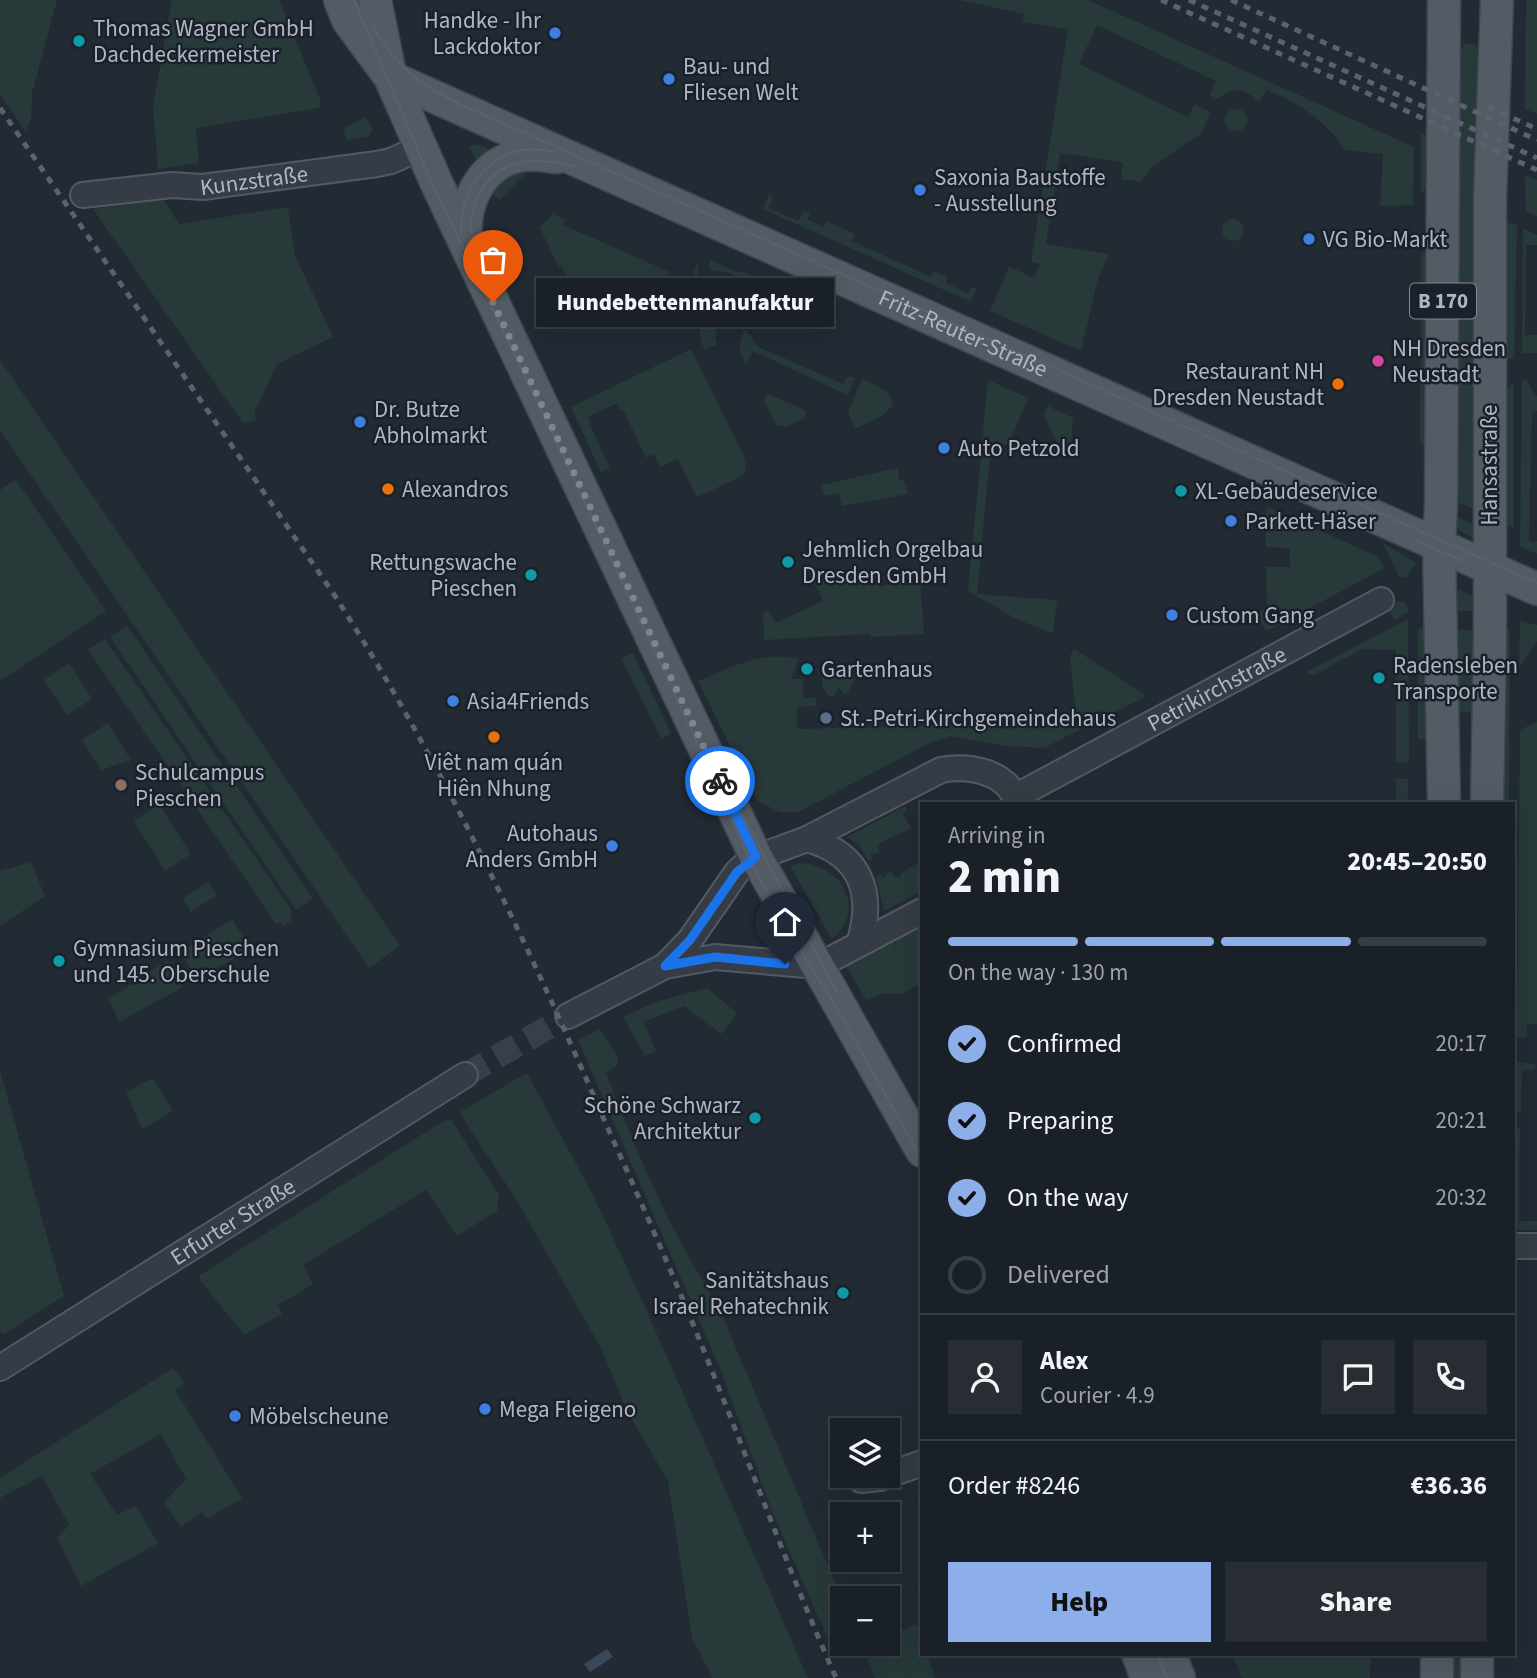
<!DOCTYPE html>
<meta charset="utf-8">
<style>
body{margin:0;font-family:"Source Sans 3",sans-serif;background:#272d33;color:#f1f3f6;height:100vh;display:flex;flex-direction:column;font-size:26px;white-space:nowrap}
*{box-sizing:border-box;margin:0}
p{font-size:23px;color:#9fa3a7}
.icon{flex:none;width:38px;height:38px;fill:none;stroke:currentColor;stroke-width:2;stroke-linecap:round;stroke-linejoin:round}
.map{position:relative;flex:1;overflow:hidden}
.drawer{position:absolute;left:920px;top:802px;width:595px;height:854px;display:flex;flex-direction:column;background:#1a2027;border-radius:0px;box-shadow:0 7px 28px #0002,0 0 0 2px #383e44}
.drawer>*{flex:none}
.fabs{position:absolute;left:830px;top:1418px;display:grid;gap:14px}
.fabs a{display:grid;place-items:center;width:70px;height:70px;border-radius:0px;background:#1a2027;box-shadow:0 7px 28px #0002,0 0 0 2px #383e44;font-size:35px}
.pin{position:absolute;display:grid;place-items:center;width:60px;height:60px;color:#fff;margin:-72px -30px;border-radius:50% 50% 50% 0;rotate:-45deg;box-shadow:0 0 7px #0007}
.pin .icon{rotate:45deg}
.courier{position:absolute;display:grid;place-items:center;width:70px;height:70px;margin:-35px;border:5px solid #1a73e8;border-radius:50%;background:#fff;color:#222;box-shadow:0 2px 9px #0007}
.bubble{position:absolute;height:49px;border-radius:0px;background:#1a2027;box-shadow:0 7px 28px #0002,0 0 0 2px #383e44;font-size:23px;font-weight:800;line-height:49px;text-align:center}
.overview em{font-style:normal;font-weight:800}
.overview div{display:flex;flex-direction:column-reverse}
.overview{display:flex;align-items:center;justify-content:space-between;height:119px;padding:0 28px}
h1{font-size:46px;font-weight:800;line-height:52px}
.bar{display:grid;grid-template-columns:repeat(4,1fr);gap:10px 7px;align-content:center;height:84px;padding:0 28px}
.bar i{height:9px;border-radius:5px;background:#383e44}
.bar .selected{background:#8cafea}
.bar p{grid-column:span 4}
.line{display:flex;align-items:center;gap:18px;padding:0 28px;border-top:2px solid #383e44}
.line div{flex:1}
.round{display:grid;place-items:center;flex:none;width:74px;height:74px;border-radius:0px;background:#272d33}
ol{padding:0 28px;list-style:none}
li{display:flex;align-items:center;gap:21px;height:77px}
li p{margin-inline-start:auto}
li .icon{padding:7px;border-radius:50%;background:#8cafea;color:#111;stroke-width:4}
li:last-child{color:#9fa3a7}
li i{width:38px;height:38px;border:4px solid #383e44;border-radius:50%}
.action{display:flex;gap:14px;margin-top:auto;padding:14px 28px}
.action a{flex:1;height:80px;border-radius:0px;background:#8cafea;color:#111;font-size:28px;font-weight:800;line-height:80px;text-align:center}
.action a+a{background:#272d33;color:#f1f3f6}
.map>svg:first-child{display:block}
.green{fill:#283939}
.water{fill:#39475c}
.lines{fill:none;stroke-linecap:round;stroke-linejoin:round}
.minor-tunnel{stroke:#373f49;stroke-width:24;stroke-dasharray:24 12;stroke-linecap:butt}
.minor-casing{stroke:#535963;stroke-width:28}
.major-casing{stroke:#3f454f;stroke-width:35}
.minor{stroke:#353c45;stroke-width:24}
.major{stroke:#535b65;stroke-width:32}
.tram{stroke:#5a626e;stroke-width:2}
.rail{stroke:#5a626e;stroke-width:5;stroke-dasharray:7 7;stroke-linecap:butt}
.done{stroke:#7e8590;stroke-width:7;stroke-dasharray:0 12.6}
.route{stroke:#1a73e8;stroke-width:9}
.shop-dot{fill:#3f7fe0;stroke:#1b212a;stroke-width:2.5}
.culture-dot{fill:#0f9aa8;stroke:#1b212a;stroke-width:2.5}
.hotel-dot{fill:#d1479c;stroke:#1b212a;stroke-width:2.5}
.food-dot{fill:#e8710a;stroke:#1b212a;stroke-width:2.5}
.service-dot{fill:#5c6f8a;stroke:#1b212a;stroke-width:2.5}
.education-dot{fill:#8d6e63;stroke:#1b212a;stroke-width:2.5}
.labels{text-anchor:middle;dominant-baseline:central;stroke-width:5;stroke-linejoin:round;paint-order:stroke}
.shield{fill:#1b212a;stroke:#838994;stroke-width:2}
.shield-label{font-size:21px;font-weight:bold;fill:#b0b6c2}
.poi-label{font-size:23px;fill:#b0b6c2;stroke:#1b212a;text-anchor:start}
.street-label{font-size:23px;fill:#b0b6c2;stroke:#1b212a}
</style>
<div class="map">
<svg width="1537" height="1678" viewBox="0 0 1537 1678">
<rect width="100%" height="100%" fill="#222a34"/>
<!-- green -->
<g class="green">
<polygon points="0,0 57,0 32,93 31,119 26,132 0,94"/>
<polygon points="172,0 279,0 321,101 319,108 196,128 199,163 158,169 153,106"/>
<path d="M960,0h128l326,147 -1,58 -33,1 3,-52 -38,-4c-17,-27 -48,-49 -78,-60l-8,13c-12,-16 -27,-16 -42,-4l-7,-4 6,-14 -119,-56 -18,39 109,53 7,-13 15,8 -8,21 -49,33 -12,16 -20,-3 2,-17 -63,-9 -14,91 63,10 -12,28 -16,69 -91,-40 19,-44 25,11 6,-14 -9,-2 37,-233 -46,-7 2,-8z"/>
<polygon points="1526,0 1537,0 1537,114 1525,109"/>
<polygon points="1465,44 1474,44 1478,50 1478,511 1455,501 1460,50"/>
<circle cx="1236" cy="120" r="11"/>
<polygon points="366,117 373,129 368,137 346,140 344,128"/>
<polygon points="1421,133 1430,137 1429,183 1421,194"/>
<polygon points="477,144 488,148 479,166 469,146"/>
<polygon points="524,169 527,172 499,200 492,193 501,182"/>
<polygon points="1525,175 1537,180 1537,216 1526,211"/>
<polygon points="769,194 773,197 769,208 798,221 804,210 810,213 807,219 824,227 827,221 855,234 852,241 931,277 934,271 948,277 946,283 968,293 972,287 976,289 971,302 763,209"/>
<polygon points="163,198 179,224 288,207 295,255 333,337 277,364 254,413 257,420 243,423 93,209"/>
<path d="M552,214l14,6 -3,5 107,47c-9,16 -24,13 -40,13l-2,16 -18,-1 -9,4 -1,5h-12l-5,2 -9,-17 -2,1 -10,-29 -3,2 -19,-40z"/>
<circle cx="1233" cy="230" r="11"/>
<polygon points="1507,222 1517,225 1514,358 1506,360"/>
<polygon points="1523,228 1537,235 1537,245 1526,245 1525,335 1537,335 1537,353 1522,353"/>
<polygon points="1429,249 1428,458 1420,440 1421,253"/>
<path d="M700,257c-5,19 -3,32 5,50l-14,16c-7,-19 0,-48 9,-66z"/>
<polygon points="710,260 740,273 741,271 757,278 754,284 726,272 712,271 709,267"/>
<path d="M713,317l6,7 -4,13 2,8 -12,5c-7,-14 -9,-26 8,-33z"/>
<path d="M744,330c9,4 9,14 17,18l82,36 5,-8 7,2 -7,17 -95,-44 -7,13 -7,-15z"/>
<polygon points="691,349 746,461 745,472 740,477 697,497 678,459 660,467 654,454 646,458 623,409 620,410 617,403 588,417 591,424 590,425 610,468 601,473 571,407"/>
<polygon points="0,360 400,946 369,968 0,430"/>
<path d="M862,379c52,21 29,34 -7,50l-7,-17z"/>
<polygon points="988,380 1028,398 1008,445 991,444 977,594 1057,600 1053,633 1018,620 968,591"/>
<polygon points="1526,380 1537,397 1537,411 1532,411 1529,541 1537,541 1537,554 1520,547 1522,381"/>
<polygon points="1514,382 1514,528 1505,525 1506,390"/>
<polygon points="767,394 803,409 806,412 805,418 786,427 776,425 764,401"/>
<polygon points="1048,406 1073,418 1071,445 1057,444 1044,414"/>
<polygon points="898,468 899,480 904,480 908,494 842,506 839,493 824,496 821,485"/>
<polygon points="16,480 106,611 0,681 0,490"/>
<polygon points="1266,506 1378,557 1385,568 1266,631 1257,614 1267,607 1266,567 1290,567 1290,548 1266,547"/>
<path d="M1456,516l21,10v9l-3,3c-13,-6 -18,-7 -18,-22z"/>
<polygon points="1383,543 1416,563 1406,578 1399,577"/>
<polygon points="876,568 880,587 920,578 924,634 872,637 869,634 764,640 763,613 768,610 775,623 823,601 812,578 830,570 832,578"/>
<polygon points="1460,590 1473,597 1477,611 1454,611 1455,593"/>
<polygon points="1384,601 1404,602 1409,611 1394,620"/>
<polygon points="1408,619 1409,762 1396,763 1396,650 1362,649 1314,675 1306,672"/>
<polygon points="1520,621 1537,625 1537,641 1519,668"/>
<polygon points="127,625 313,898 296,910 110,637"/>
<polygon points="1422,627 1427,628 1426,739 1418,739 1418,630"/>
<polygon points="1455,630 1476,630 1475,712 1456,713"/>
<polygon points="1503,630 1510,630 1509,803 1502,803"/>
<polygon points="105,639 293,912 290,915 293,919 283,927 280,922 276,924 88,650"/>
<path d="M1074,649l73,47 -103,52 -38,-2 -56,-10 -20,7 -132,69h-18l-23,-11 -59,-120c35,-14 62,-31 101,-22l-8,20h12v19h13v8l-19,1v22l280,-6 -7,-67z"/>
<polygon points="633,653 671,733 662,739 621,658"/>
<path d="M835,661l15,7c4,11 5,18 -5,26l-6,-6 -4,7 -4,2c-14,-9 -11,-30 4,-36z"/>
<polygon points="69,663 92,699 67,715 44,680"/>
<polygon points="1537,722 1537,1024 1527,1024 1526,1038 1517,1038 1520,730"/>
<polygon points="108,723 131,760 101,770 82,740"/>
<rect x="1396" y="779" width="12" height="24"/>
<polygon points="159,804 191,854 165,871 134,821"/>
<polygon points="905,806 907,811 903,814 912,828 879,843 878,848 880,852 871,855 873,860 868,860 860,846 847,837"/>
<polygon points="31,862 45,896 0,926 0,871"/>
<path d="M801,863c41,2 66,47 31,76l-42,-73z"/>
<polygon points="918,863 922,871 922,891 884,911 876,878 880,874 883,878 890,871 895,877 899,877 903,872"/>
<polygon points="208,882 217,895 191,912 183,898"/>
<polygon points="232,919 251,949 197,979 180,953"/>
<polygon points="922,923 922,983 902,994 881,994 866,1000 845,965"/>
<polygon points="167,961 183,987 119,1022 109,999"/>
<polygon points="707,988 737,1013 722,1034 684,1006 644,1022 656,1051 645,1056 623,1017 655,1002"/>
<path d="M600,1029l17,26 1,10 -12,8c30,77 65,162 111,230l125,296v44h18l1,3 6,-3h20v-7l30,-12 5,17v13h5l8,24h-60l-14,-32 -27,7 -62,-142 -51,-140 -140,-324 -3,-7z"/>
<polygon points="1516,1062 1535,1064 1534,1070 1522,1070 1521,1113 1516,1113"/>
<polygon points="0,1071 64,1296 4,1334 0,1333"/>
<polygon points="527,1073 593,1195 642,1300 808,1678 713,1678 692,1638 668,1481 627,1411 601,1348 516,1199 464,1120 461,1111"/>
<polygon points="153,1078 173,1110 142,1130 126,1092"/>
<polygon points="445,1120 452,1121 499,1195 497,1211 457,1236 426,1190 303,1265 313,1284 278,1305 282,1314 244,1335 199,1279 200,1275"/>
<polygon points="1516,1128 1520,1128 1519,1221 1537,1221 1537,1230 1515,1230"/>
<polygon points="173,1368 185,1383 175,1390 242,1498 207,1519 202,1512 181,1527 164,1503 186,1479 161,1434 90,1474 117,1515 136,1506 158,1543 81,1586 57,1538 69,1525 42,1476 0,1498 0,1478"/>
<polygon points="1232,1654 1371,1654 1370,1678 1242,1678"/>
<rect x="1448" y="1654" width="20" height="24"/>
</g>
<!-- water -->
<polygon class="water" points="607,1649 613,1657 590,1672 584,1664"/>
<g class="lines">
<!-- minor-tunnel -->
<polyline class="minor-tunnel" points="465,1075 568,1016"/>
<!-- minor casing -->
<g class="minor-casing">
<g id="minor">
<path id="s1" d="M83,195l89,-10 31,2 174,-23 14,-3 29,-13"/>
<path id="s2" d="M1015,797l366,-197"/>
<path d="M807,839c54,15 68,54 52,105"/>
<path d="M665,966l25,-26 47,-68 13,-12 57,-21 134,-69c28,-5 67,1 76,33"/>
<polyline points="568,1016 665,966 715,957 818,966 922,911"/>
<polyline points="1514,1246 1537,1246"/>
<path id="s3" d="M0,1368l465,-293"/>
<polyline points="861,1480 880,1478 922,1463"/>
</g>
</g>
<!-- major casing -->
<g class="major-casing">
<g id="major">
<polyline points="340,0 348,20 390,77 437,184 756,857 922,1151"/>
<polyline points="375,0 389,69"/>
<path id="s4" d="M390,77l1147,512"/>
<path d="M467,244c-6,-36 11,-79 51,-88 12,-3 26,0 39,1"/>
<polyline points="1444,803 1439,545 1441,505 1444,0"/>
<polyline points="1487,803 1490,639 1490,198 1497,0"/>
<polyline points="1138,1654 1147,1678"/>
<polyline points="1170,1654 1179,1678"/>
<polyline points="1437,1678 1437,1654"/>
<polyline points="1477,1678 1477,1654"/>
</g>
</g>
<!-- minor -->
<use href="#minor" class="minor"/>
<!-- major -->
<use href="#major" class="major"/>
<!-- tram -->
<g class="tram">
<polyline points="354,0 431,181 564,458 713,777 750,860 783,923 835,1005 922,1160"/>
<path d="M373,28c29,43 46,57 93,79l1071,476"/>
<path d="M462,236c-5,-39 19,-76 57,-85 11,-3 23,-1 34,0"/>
<path d="M477,259c-2,-12 -6,-25 -6,-37 1,-11 4,-22 10,-31 21,-37 61,-33 97,-24"/>
<polyline points="1415,540 1463,561"/>
<polyline points="734,800 838,994"/>
<polyline points="1157,1654 1167,1678"/>
</g>
<!-- rail -->
<g class="rail">
<polyline points="1161,0 1537,170"/>
<polyline points="1189,0 1537,158"/>
<polyline points="1231,0 1537,140"/>
<polyline points="1488,107 1537,129"/>
<path d="M0,108l335,488c107,167 192,346 271,528 35,78 70,157 102,237 43,106 82,213 128,317"/>
</g>
</g>
<g class="lines">
<!-- done -->
<polyline class="done" points="493,302 720,781"/>
<!-- route -->
<polyline class="route" points="720,781 756,857 737,872 690,940 665,966 715,957 785,964"/>
</g>
<!-- markers -->
<g class="shop-dot">
<circle cx="555" cy="33" r="7"/>
<circle cx="669" cy="79" r="7"/>
<circle cx="920" cy="190" r="7"/>
<circle cx="1309" cy="239" r="7"/>
<circle cx="360" cy="422" r="7"/>
<circle cx="944" cy="448" r="7"/>
<circle cx="1231" cy="521" r="7"/>
<circle cx="1172" cy="615" r="7"/>
<circle cx="453" cy="701" r="7"/>
<circle cx="612" cy="846" r="7"/>
<circle cx="485" cy="1409" r="7"/>
<circle cx="235" cy="1416" r="7"/>
</g>
<g class="culture-dot">
<circle cx="79" cy="41" r="7"/>
<circle cx="1181" cy="491" r="7"/>
<circle cx="788" cy="562" r="7"/>
<circle cx="531" cy="575" r="7"/>
<circle cx="807" cy="669" r="7"/>
<circle cx="1379" cy="678" r="7"/>
<circle cx="59" cy="961" r="7"/>
<circle cx="755" cy="1118" r="7"/>
<circle cx="843" cy="1293" r="7"/>
</g>
<circle class="hotel-dot" cx="1378" cy="361" r="7"/>
<g class="food-dot">
<circle cx="1338" cy="384" r="7"/>
<circle cx="388" cy="489" r="7"/>
<circle cx="494" cy="737" r="7"/>
</g>
<circle class="service-dot" cx="826" cy="718" r="7"/>
<circle class="education-dot" cx="121" cy="785" r="7"/>
<g class="labels">
<!-- shield labels -->
<rect class="shield" x="1410" y="283.5" width="66" height="35" rx="5"/>
<g class="shield-label">
<text x="1443" y="301">B 170</text>
</g>
<!-- poi labels -->
<g class="poi-label">
<text x="541" y="20" text-anchor="end">Handke - Ihr<tspan x="541" dy="26">Lackdoktor</tspan></text>
<text x="93" y="28">Thomas Wagner GmbH<tspan x="93" dy="26">Dachdeckermeister</tspan></text>
<text x="683" y="66">Bau- und<tspan x="683" dy="26">Fliesen Welt</tspan></text>
<text x="934" y="177">Saxonia Baustoffe<tspan x="934" dy="26">- Ausstellung</tspan></text>
<text x="1323" y="239">VG Bio-Markt</text>
<text x="1392" y="348">NH Dresden<tspan x="1392" dy="26">Neustadt</tspan></text>
<text x="1324" y="371" text-anchor="end">Restaurant NH<tspan x="1324" dy="26">Dresden Neustadt</tspan></text>
<text x="374" y="409">Dr. Butze<tspan x="374" dy="26">Abholmarkt</tspan></text>
<text x="958" y="448">Auto Petzold</text>
<text x="402" y="489">Alexandros</text>
<text x="1195" y="491">XL-Gebäudeservice</text>
<text x="1245" y="521">Parkett-Häser</text>
<text x="802" y="549">Jehmlich Orgelbau<tspan x="802" dy="26">Dresden GmbH</tspan></text>
<text x="517" y="562" text-anchor="end">Rettungswache<tspan x="517" dy="26">Pieschen</tspan></text>
<text x="1186" y="615">Custom Gang</text>
<text x="1393" y="665">Radensleben<tspan x="1393" dy="26">Transporte</tspan></text>
<text x="821" y="669">Gartenhaus</text>
<text x="467" y="701">Asia4Friends</text>
<text x="840" y="718">St.-Petri-Kirchgemeindehaus</text>
<text x="494" y="762" text-anchor="middle">Viêt nam quán<tspan x="494" dy="26">Hiên Nhung</tspan></text>
<text x="135" y="772">Schulcampus<tspan x="135" dy="26">Pieschen</tspan></text>
<text x="598" y="833" text-anchor="end">Autohaus<tspan x="598" dy="26">Anders GmbH</tspan></text>
<text x="73" y="948">Gymnasium Pieschen<tspan x="73" dy="26">und 145. Oberschule</tspan></text>
<text x="741" y="1105" text-anchor="end">Schöne Schwarz<tspan x="741" dy="26">Architektur</tspan></text>
<text x="829" y="1280" text-anchor="end">Sanitätshaus<tspan x="829" dy="26">Israel Rehatechnik</tspan></text>
<text x="499" y="1409">Mega Fleigeno</text>
<text x="249" y="1416">Möbelscheune</text>
</g>
<!-- street labels -->
<g class="street-label">
<text stroke="none"><textPath href="#s1" startOffset="172">Kunzstraße</textPath></text>
<text stroke="none"><textPath href="#s4" startOffset="628">Fritz-Reuter-Straße</textPath></text>
<text transform="translate(1489 465) rotate(-90)">Hansastraße</text>
<text stroke="none"><textPath href="#s2" startOffset="229">Petrikirchstraße</textPath></text>
<text stroke="none"><textPath href="#s3" startOffset="275">Erfurter Straße</textPath></text>
</g>
</g>
</svg>
<div class="fabs">
<a><svg class="icon" aria-label="layers" viewBox="0 0 24 24"><path d="M12 4l9 5-9 5-9-5zM3 14l9 5 9-5"/></svg></a>
<a>+</a>
<a>−</a>
</div>
<div class="pin" style="left:493px;top:302px;background:#ea580c"><svg class="icon" aria-label="bag" viewBox="0 0 24 24"><path d="M5 8h14l-1 12H6zM9 8a3 3 0 0 1 6 0"/></svg></div>
<div class="pin" style="left:785px;top:964px;background:#1f2937"><svg class="icon" aria-label="home" viewBox="0 0 24 24"><path d="M3 11l9-7 9 7M6 9v11h12V9"/></svg></div>
<div class="courier" style="left:720px;top:781px"><svg class="icon" aria-label="bike" viewBox="0 0 24 24"><circle cx="6" cy="16" r="4"/><circle cx="18" cy="16" r="4"/><path d="M6 16l4-8h5l3 8M10 8l3 8H6M13 5h3"/></svg></div>
<div class="bubble" style="left:536px;top:278px;width:298px">Hundebettenmanufaktur</div>
<section class="drawer">
<div class="overview"><div><h1>2 min</h1><p>Arriving in</p></div><em>20:45–20:50</em></div>
<div class="bar"><i class="selected"></i><i class="selected"></i><i class="selected"></i><i></i><p>On the way · 130 m</p></div>
<ol>
<li><svg class="icon" aria-label="check" viewBox="0 0 24 24"><path d="M5 12l5 5 9-10"/></svg>Confirmed<p>20:17</p></li>
<li><svg class="icon" aria-label="check" viewBox="0 0 24 24"><path d="M5 12l5 5 9-10"/></svg>Preparing<p>20:21</p></li>
<li><svg class="icon" aria-label="check" viewBox="0 0 24 24"><path d="M5 12l5 5 9-10"/></svg>On the way<p>20:32</p></li>
<li><i></i>Delivered</li>
</ol>
<div class="line" style="height:126px"><a class="round"><svg class="icon" aria-label="person" viewBox="0 0 24 24"><circle cx="12" cy="8" r="4"/><path d="M4 21q1-7 8-7t8 7"/></svg></a><div><b>Alex</b><p>Courier · 4.9</p></div><a class="round"><svg class="icon" aria-label="chat" viewBox="0 0 24 24"><path d="M4 5h16v11H9l-5 4z"/></svg></a><a class="round"><svg class="icon" aria-label="phone" viewBox="0 0 24 24"><path d="M5 4h4l2 5-3 2q2 4 5 5l2-3 5 2v4C11 20 4 13 5 4z"/></svg></a></div>
<div class="line" style="height:91px"><div>Order #8246</div><b>€36.36</b></div>
<div class="action"><a>Help</a><a>Share</a></div>
</section>
</div>
